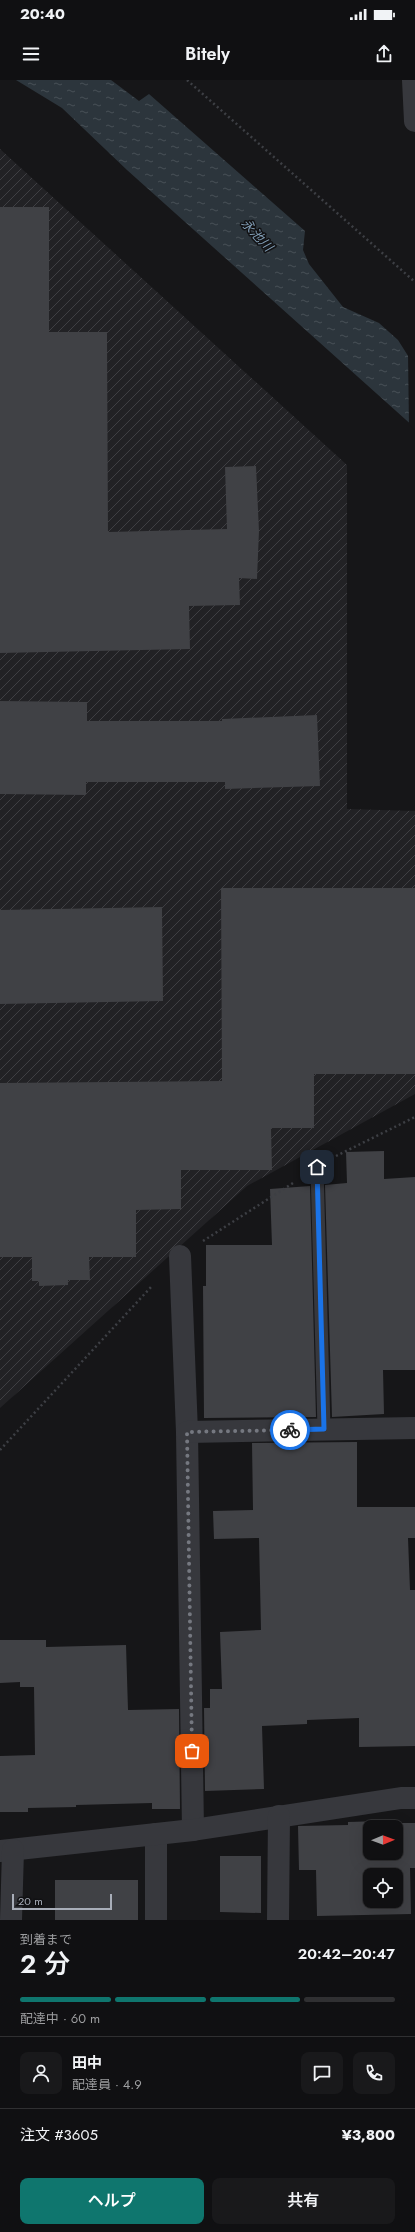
<!DOCTYPE html>
<html lang="ja">
<meta charset="utf-8">
<style>
body{margin:0;font-family:Jost,"Noto Sans JP",sans-serif;background:#19191b;color:#f1f3f6;height:100vh;display:flex;flex-direction:column;font-size:15px;white-space:nowrap}
*{box-sizing:border-box;margin:0}
p{font-size:13px;color:#9c9d9f}
.icon{flex:none;width:22px;height:22px;fill:none;stroke:currentColor;stroke-width:2;stroke-linecap:round;stroke-linejoin:round}
.map{position:relative;height:1840px;overflow:hidden}
.side{display:flex;flex-direction:column;background:#101012;flex:1}
.side>*{flex:none}
.needle{width:26px;rotate:89deg}
.buttons{position:absolute;left:363px;top:1740px;display:grid;gap:8px}
.buttons a{display:grid;place-items:center;width:40px;height:40px;border-radius:8px;background:#101012;box-shadow:0 4px 16px #0002,0 0 0 1px #303032;font-size:20px}
.scale{position:absolute;left:12px;bottom:10px;width:100px;box-sizing:border-box;padding-left:4px;border:2px solid #a8adb8;border-top:0;font-size:11px;line-height:14px;white-space:nowrap;color:#a8adb8;-webkit-text-stroke:3px #111113;paint-order:stroke}
.pin{position:absolute;display:grid;place-items:center;width:34px;height:34px;color:#fff;margin:-17px;border-radius:8px;box-shadow:0 2px 6px #0006}
.courier{position:absolute;display:grid;place-items:center;width:40px;height:40px;margin:-20px;border:3px solid #1a73e8;border-radius:50%;background:#fff;color:#222;box-shadow:0 1px 5px #0007}
.overview em{font-style:normal;font-weight:600}
.overview div{display:flex;flex-direction:column-reverse}
.overview{display:flex;align-items:center;justify-content:space-between;height:68px;padding:0 20px}
h1{font-size:26px;font-weight:600;line-height:30px}
.bar{display:grid;grid-template-columns:repeat(4,1fr);gap:6px 4px;align-content:center;height:48px;padding:0 20px}
.bar i{height:5px;border-radius:3px;background:#303032}
.bar .current{background:#0f766e}
.bar p{grid-column:span 4}
.line{display:flex;align-items:center;gap:10px;padding:0 20px;border-top:1px solid #303032}
.line div{flex:1}
.round{display:grid;place-items:center;flex:none;width:42px;height:42px;border-radius:8px;background:#19191b}
.button{display:flex;gap:8px;margin-top:auto;padding:8px 20px}
.button a{flex:1;height:46px;border-radius:8px;background:#0f766e;color:#fff;font-size:16px;font-weight:600;line-height:46px;text-align:center}
.button a+a{background:#19191b;color:#f1f3f6}
.status{display:flex;justify-content:space-between;align-items:center;height:28px;padding:0 20px;background:#101012;direction:ltr}
.status svg{height:11px;fill:currentColor}
header{display:flex;justify-content:space-between;align-items:center;height:52px;padding:0 20px;background:#101012;font-size:18px;font-weight:600}
.map>svg:first-child{display:block}
.industrial{fill:url(#industrial-furrows)}
.water{fill:url(#water-ripples)}
.pier{fill:#161618}
.building{fill:#404145;fill-rule:evenodd}
.lines{fill:none;stroke-linecap:round;stroke-linejoin:round}
.path{stroke:#3d3f44;stroke-width:2.5;stroke-dasharray:2 3;stroke-linecap:butt}
.lane{stroke:#37383d;stroke-width:13}
.street{stroke:#37383d;stroke-width:22}
.done{stroke:#757880;stroke-width:4;stroke-dasharray:0 7.2}
.route{stroke:#1a73e8;stroke-width:5}
.labels{text-anchor:middle;dominant-baseline:central;stroke-width:3;stroke-linejoin:round;paint-order:stroke}
.water-label{font-size:13px;font-style:italic;fill:#7f9bb3;stroke:#111113}
</style>
<div class="status"><b>20:40</b><svg viewBox="0 0 49 12"><path d="M0 12V9h3v3zM5 12V6h3v6zM10 12V3h3v9zM15 12V0h3v12zM26 1h20v11H26zM47 4h2v5h-2z"/></svg></div>
<header><svg class="icon" aria-label="menu" viewBox="0 0 24 24"><path d="M4 6h16M4 12h16M4 18h16"/></svg>Bitely<svg class="icon" aria-label="share" viewBox="0 0 24 24"><path d="M12 15V3M7 8l5-5 5 5M5 13v7h14v-7"/></svg></header>
<div class="map">
<svg width="415" height="1840" viewBox="0 0 415 1840">
<defs>
<pattern id="industrial-furrows" width="10" height="10" patternUnits="userSpaceOnUse"><rect width="10" height="10" fill="#222225"/><path d="M-1 1l2-2M0 10L10 0M9 11l2-2" fill="none" stroke="#3f3f43"/></pattern>
<pattern id="water-ripples" width="26" height="14" patternUnits="userSpaceOnUse"><rect width="26" height="14" fill="#2c353c"/><path d="M2 4q2-2 4 0t4 0M15 11q2-2 4 0t4 0" fill="none" stroke="#485056"/></pattern>
</defs>
<rect width="100%" height="100%" fill="#161618"/>
<!-- industrial -->
<polygon class="industrial" points="0,69 347,385 347,729 415,731 415,1014 247,1106 0,1328"/>
<!-- water -->
<polygon class="water" points="16,0 111,0 139,21 149,14 305,151 303,170 309,184 343,227 379,243 398,260 410,279 415,348 127,90 62,28"/>
<!-- pier -->
<polygon class="pier" points="408,272 415,282 415,350 409,345"/>
<!-- building -->
<g class="building">
<polygon points="0,127 49,127 49,252 107,252 108,452 227,449 225,387 256,386 259,451 257,499 239,498 240,525 189,526 190,569 0,573"/>
<polygon points="0,621 87,622 87,641 222,641 222,639 317,635 320,706 225,709 225,702 86,702 86,715 0,714"/>
<polygon points="221,808 415,808 415,994 314,994 314,1048 271,1048 272,1090 181,1090 181,1129 136,1130 136,1177 89,1177 90,1200 68,1200 68,1205 39,1206 39,1201 32,1201 32,1177 0,1177 0,1003 222,1001"/>
<polygon points="162,827 163,921 0,924 0,830"/>
<polygon points="384,1071 384,1099 415,1097 415,1290 383,1290 384,1334 332,1337 325,1105 347,1103 346,1072"/>
<polygon points="310,1106 316,1337 204,1338 203,1206 206,1206 206,1165 272,1165 270,1109"/>
<polygon points="357,1362 357,1427 415,1427 415,1458 408,1458 410,1510 415,1510 415,1666 359,1667 359,1638 307,1640 307,1644 262,1646 264,1709 205,1711 204,1628 210,1628 210,1609 222,1609 220,1552 261,1550 259,1458 214,1459 213,1431 253,1430 252,1363"/>
<polygon points="0,1560 46,1560 46,1567 126,1565 128,1630 179,1629 180,1729 152,1729 152,1723 76,1725 76,1727 28,1728 28,1732 0,1732 0,1676 35,1675 34,1607 20,1607 20,1602 0,1603"/>
<path d="M381,1741v2h34v45h-5l1,46 -94,2 -1,-46h-17l-1,-44 50,-1v-3zM370,1747h26v26h-26zM370,1795h26v26h-26z"/>
<polygon points="220,1776 261,1776 261,1833 220,1832"/>
<rect x="55" y="1800" width="83" height="40"/>
</g>
<g class="lines">
<!-- path -->
<g class="path">
<polyline points="187,0 415,202"/>
<polyline points="336,1076 415,1037"/>
<polyline points="203,1161 293,1103"/>
<polyline points="0,1370 152,1206"/>
</g>
<!-- lane -->
<polyline class="lane" points="317,1087 324,1349"/>
<!-- street -->
<g class="street">
<polyline points="413,0 415,41"/>
<polyline points="180,1176 187,1352 193,1750"/>
<polyline points="187,1352 415,1348"/>
<polyline points="156,1754 156,1840"/>
<polyline points="0,1771 193,1750 401,1718 415,1718"/>
<polyline points="11,1840 13,1770"/>
<polyline points="278,1840 279,1736"/>
</g>
</g>
<g class="lines">
<!-- done -->
<polyline class="done" points="192,1671 187,1352 290,1350"/>
<!-- route -->
<polyline class="route" points="290,1350 324,1349 317,1087"/>
</g>
<g class="labels">
<!-- water labels -->
<g class="water-label">
<text transform="translate(257 155) rotate(47)">永池川</text>
</g>
</g>
</svg>
<div class="buttons">
<a><svg class="needle" viewBox="-14 -14 28 28"><path d="M0-13l5 13h-10z" fill="#e53935"/><path d="M0 13l5-13h-10z" fill="#9c9d9f"/></svg></a>
<a><svg class="icon" aria-label="locate" viewBox="0 0 24 24"><circle cx="12" cy="12" r="6"/><path d="M12 2v4M12 18v4M2 12h4M18 12h4"/></svg></a>
</div>
<div class="scale">20 m</div>
<div class="pin" style="left:192px;top:1671px;background:#ea580c"><svg class="icon" aria-label="bag" viewBox="0 0 24 24"><path d="M5 8h14l-1 12H6zM9 8a3 3 0 0 1 6 0"/></svg></div>
<div class="pin" style="left:317px;top:1087px;background:#1f2937"><svg class="icon" aria-label="home" viewBox="0 0 24 24"><path d="M3 11l9-7 9 7M6 9v11h12V9"/></svg></div>
<div class="courier" style="left:290px;top:1350px"><svg class="icon" aria-label="bike" viewBox="0 0 24 24"><circle cx="6" cy="16" r="4"/><circle cx="18" cy="16" r="4"/><path d="M6 16l4-8h5l3 8M10 8l3 8H6M13 5h3"/></svg></div>
</div>
<section class="side">
<div class="overview"><div><h1>2 分</h1><p>到着まで</p></div><em>20:42–20:47</em></div>
<div class="bar"><i class="current"></i><i class="current"></i><i class="current"></i><i></i><p>配達中 · 60 m</p></div>
<div class="line" style="height:72px"><a class="round"><svg class="icon" aria-label="person" viewBox="0 0 24 24"><circle cx="12" cy="8" r="4"/><path d="M4 21q1-7 8-7t8 7"/></svg></a><div><b>田中</b><p>配達員 · 4.9</p></div><a class="round"><svg class="icon" aria-label="chat" viewBox="0 0 24 24"><path d="M4 5h16v11H9l-5 4z"/></svg></a><a class="round"><svg class="icon" aria-label="phone" viewBox="0 0 24 24"><path d="M5 4h4l2 5-3 2q2 4 5 5l2-3 5 2v4C11 20 4 13 5 4z"/></svg></a></div>
<div class="line" style="height:52px"><div>注文 #3605</div><b>¥3,800</b></div>
<div class="button"><a>ヘルプ</a><a>共有</a></div>
</section>
